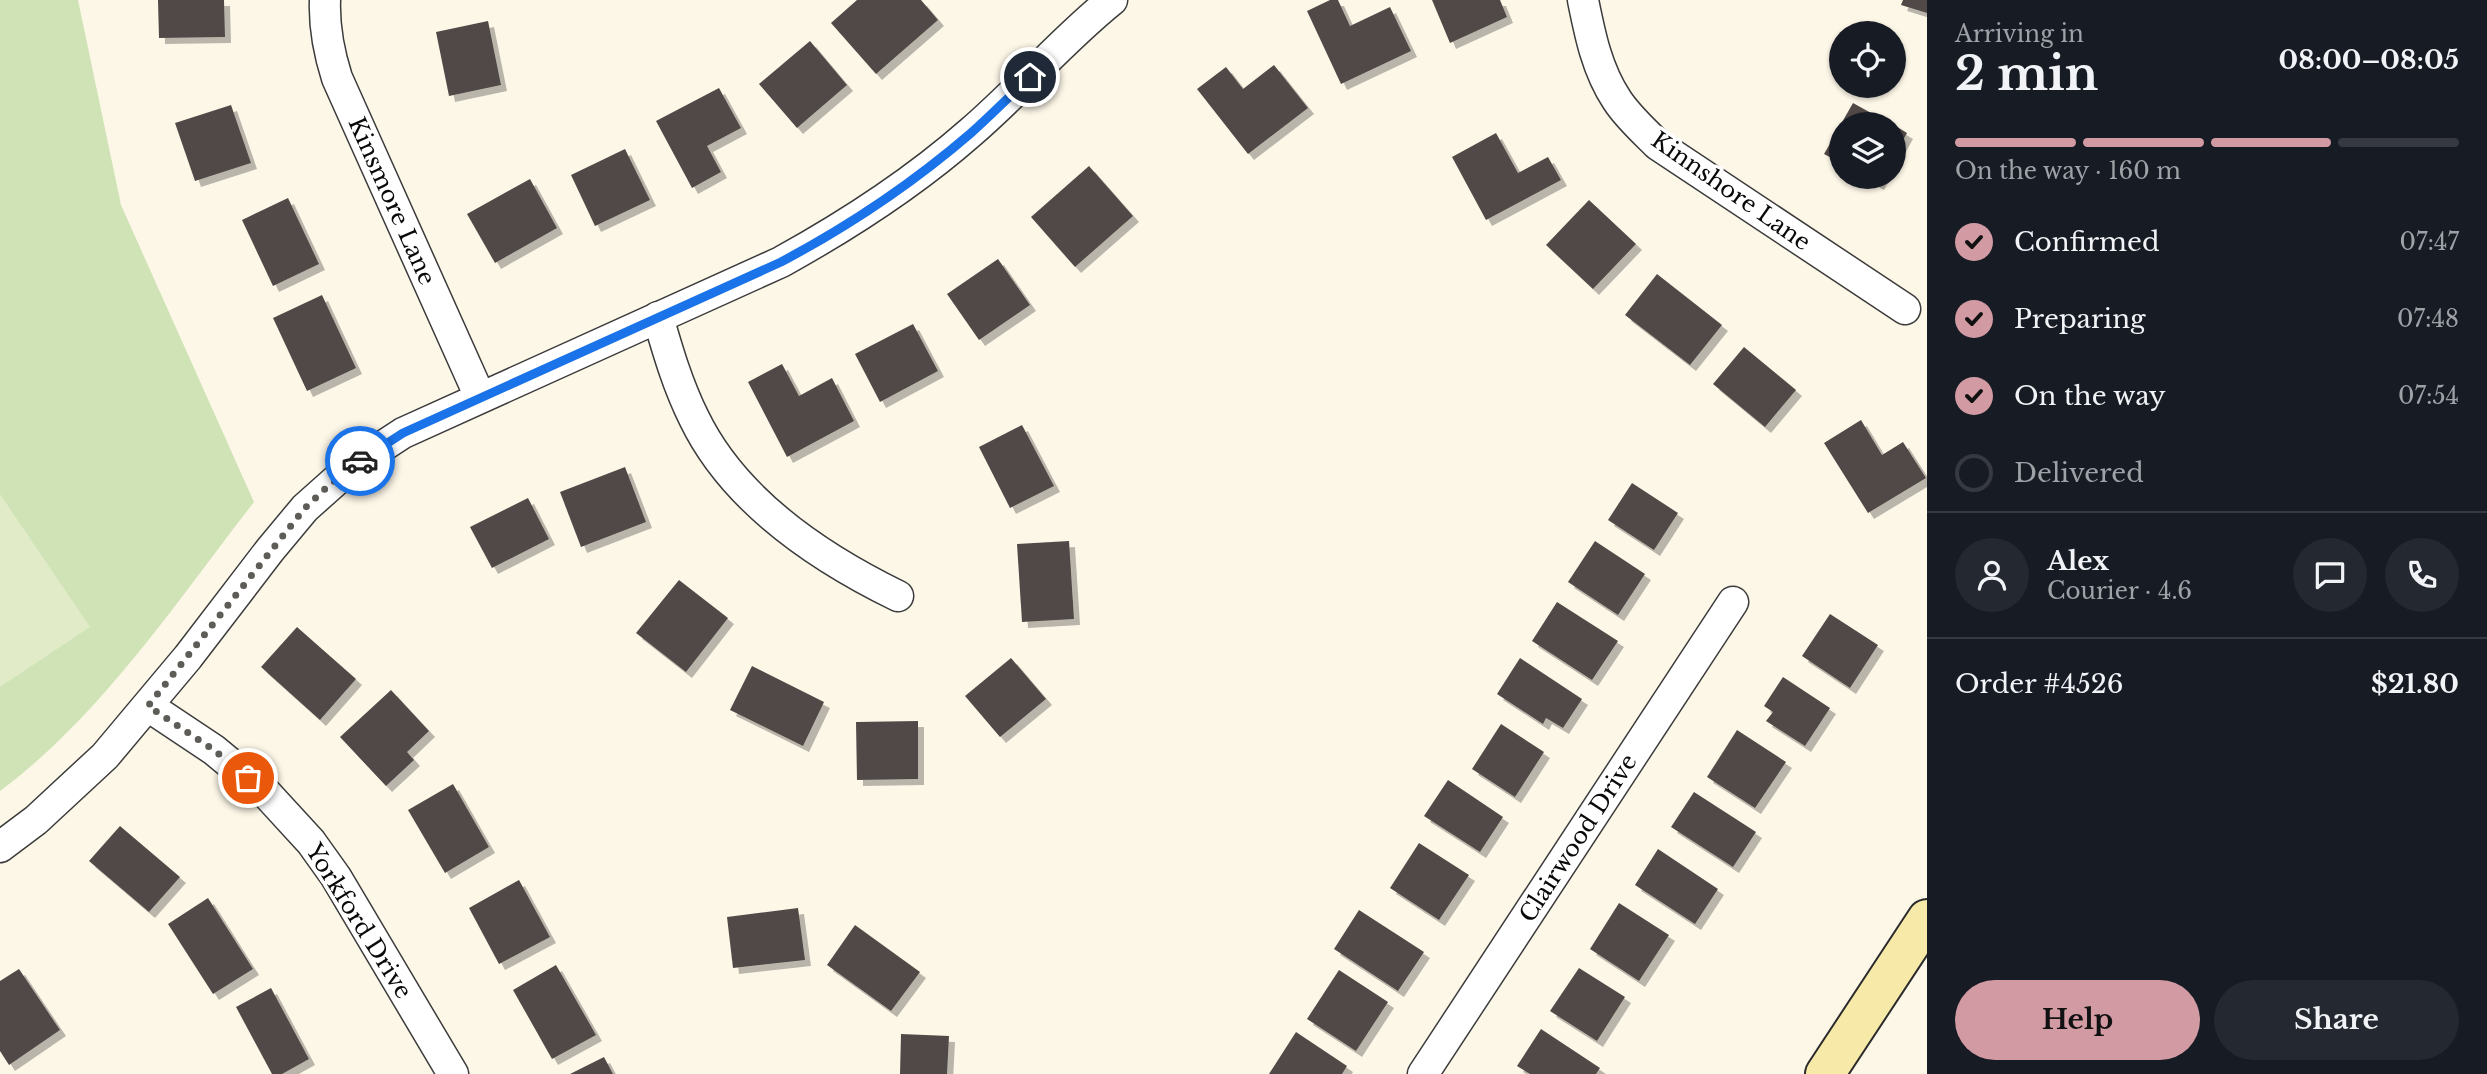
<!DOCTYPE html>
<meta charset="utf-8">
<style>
body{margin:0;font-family:"Libre Baskerville",serif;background:#242831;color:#f1f3f6;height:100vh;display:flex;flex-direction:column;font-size:26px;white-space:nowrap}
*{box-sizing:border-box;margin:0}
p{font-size:23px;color:#9ea1a6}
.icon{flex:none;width:38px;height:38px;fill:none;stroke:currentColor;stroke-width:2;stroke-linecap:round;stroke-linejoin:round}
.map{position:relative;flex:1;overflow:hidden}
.details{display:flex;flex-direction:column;background:#171b24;width:560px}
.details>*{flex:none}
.fabs{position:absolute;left:1829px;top:21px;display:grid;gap:14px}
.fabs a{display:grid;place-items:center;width:77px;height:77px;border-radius:50%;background:#171b24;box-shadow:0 2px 5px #0004;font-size:35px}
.pin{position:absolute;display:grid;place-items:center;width:60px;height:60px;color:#fff;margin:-30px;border:4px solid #fff;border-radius:50%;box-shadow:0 2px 7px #0007}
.courier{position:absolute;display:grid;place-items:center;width:70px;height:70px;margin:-35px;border:5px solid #1a73e8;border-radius:50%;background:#fff;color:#222;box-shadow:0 2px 9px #0007}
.summary em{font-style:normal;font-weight:700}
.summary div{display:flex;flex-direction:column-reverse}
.summary{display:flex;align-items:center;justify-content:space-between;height:119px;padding:0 28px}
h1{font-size:46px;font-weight:700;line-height:52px}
.bar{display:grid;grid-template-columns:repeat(4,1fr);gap:10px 7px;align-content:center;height:84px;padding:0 28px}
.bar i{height:9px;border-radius:5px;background:#363941}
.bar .on{background:#d29ba3}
.bar p{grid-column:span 4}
.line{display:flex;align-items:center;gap:18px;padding:0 28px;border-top:2px solid #363941}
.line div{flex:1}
.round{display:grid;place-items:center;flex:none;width:74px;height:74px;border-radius:37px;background:#242831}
ol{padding:0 28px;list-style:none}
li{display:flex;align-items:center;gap:21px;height:77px}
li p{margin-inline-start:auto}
li .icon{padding:7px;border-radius:50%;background:#d29ba3;color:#111;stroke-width:4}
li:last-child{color:#9ea1a6}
li i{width:38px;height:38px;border:4px solid #363941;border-radius:50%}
.primary-button{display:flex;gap:14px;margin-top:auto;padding:14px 28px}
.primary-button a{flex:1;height:80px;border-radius:42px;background:#d29ba3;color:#111;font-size:28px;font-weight:700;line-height:80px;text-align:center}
.primary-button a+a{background:#242831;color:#f1f3f6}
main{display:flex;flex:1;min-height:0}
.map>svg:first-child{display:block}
.green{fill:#d0e3b6}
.pitch{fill:#e1ebc7}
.building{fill:#514a47;filter:url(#shadow)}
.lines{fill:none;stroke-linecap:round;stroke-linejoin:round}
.street-casing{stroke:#3c3c3c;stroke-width:33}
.secondary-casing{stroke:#2b2b2b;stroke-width:42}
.street{stroke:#fff;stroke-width:30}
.secondary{stroke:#f7eaa9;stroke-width:38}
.done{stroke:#5e5c57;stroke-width:7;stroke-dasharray:0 12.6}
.route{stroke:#1a73e8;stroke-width:9}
.labels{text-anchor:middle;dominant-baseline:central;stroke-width:7;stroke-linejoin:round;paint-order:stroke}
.street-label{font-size:23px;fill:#090909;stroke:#fff}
</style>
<main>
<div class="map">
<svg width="1927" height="1074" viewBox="0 0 1927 1074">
<defs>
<filter id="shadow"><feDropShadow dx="6" dy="6" stdDeviation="0" flood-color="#0004"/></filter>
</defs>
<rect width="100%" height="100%" fill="#fdf7e8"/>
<!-- green -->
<path class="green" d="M0,0h78l43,205 133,297c-77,99 -153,214 -254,289z"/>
<!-- pitch -->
<polygon class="pitch" points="0,494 90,627 0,687"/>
<!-- building -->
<g class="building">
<polygon points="158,0 224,0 225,37 159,38"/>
<polygon points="857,0 921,0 938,20 876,74 831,23"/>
<polygon points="1330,0 1338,0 1350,26 1390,7 1411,51 1341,84 1307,11"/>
<polygon points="1432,0 1500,0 1507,17 1450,43"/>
<polygon points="1903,0 1927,0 1927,13 1901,5"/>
<polygon points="488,21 501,85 449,96 436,32"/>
<polygon points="810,41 847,85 797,128 759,84"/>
<polygon points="1274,65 1308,108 1248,154 1197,89 1226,67 1243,89"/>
<polygon points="719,88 741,128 707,146 721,172 692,188 656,121"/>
<polygon points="1853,103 1891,124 1841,124"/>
<polygon points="231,105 251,163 195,181 175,123"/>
<polygon points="1841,125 1841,163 1824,154"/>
<polygon points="1894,125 1907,133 1894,156"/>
<polygon points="1496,133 1518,173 1548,157 1561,180 1486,220 1452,157"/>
<polygon points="625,149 650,200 595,226 571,175"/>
<polygon points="1089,166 1133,216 1075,267 1031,217"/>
<polygon points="1865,177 1882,177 1878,184"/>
<polygon points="530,179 557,228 495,263 467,214"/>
<polygon points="288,198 319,264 273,286 242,220"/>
<polygon points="1589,200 1636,244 1593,289 1546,245"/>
<polygon points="998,259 1030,305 979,340 947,294"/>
<polygon points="1657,274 1722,325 1690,365 1625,315"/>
<polygon points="322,295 356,368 307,391 273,318"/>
<polygon points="913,324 938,371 880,402 855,354"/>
<polygon points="1744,347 1796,390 1765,427 1713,384"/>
<polygon points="782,364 799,396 832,378 854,421 787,457 748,382"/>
<polygon points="1861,420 1882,455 1903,442 1926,478 1868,513 1824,443"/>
<polygon points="1022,425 1054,486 1010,508 979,447"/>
<polygon points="625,467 646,522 581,547 560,492"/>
<polygon points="1632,483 1678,513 1654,550 1608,520"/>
<polygon points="528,498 549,539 492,568 470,527"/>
<polygon points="1069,541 1074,619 1022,622 1017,544"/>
<polygon points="1595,541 1645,574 1618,615 1568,582"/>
<polygon points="679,580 728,618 686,672 636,633"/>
<polygon points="1557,602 1618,641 1592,680 1532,641"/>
<polygon points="1830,614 1878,645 1850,688 1802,656"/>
<polygon points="297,627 356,679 320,720 261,667"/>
<polygon points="1011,658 1046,699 1000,737 965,696"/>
<polygon points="1520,658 1582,699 1563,728 1546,718 1543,724 1497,694"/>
<polygon points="752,666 824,702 803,746 730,710"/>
<polygon points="1783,677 1830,708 1805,746 1766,721 1773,712 1764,706"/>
<polygon points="391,690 429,731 407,752 414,760 386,786 340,737"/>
<polygon points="918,721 918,779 857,780 856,722"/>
<polygon points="1501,724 1544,752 1515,797 1472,769"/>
<polygon points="1737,730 1786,762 1755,808 1707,777"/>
<polygon points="1448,780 1503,817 1480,852 1424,816"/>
<polygon points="453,784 489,847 445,873 408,810"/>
<polygon points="1694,792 1756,832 1733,867 1671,827"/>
<polygon points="120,826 180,877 149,912 89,861"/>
<polygon points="1419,843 1469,875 1439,920 1390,888"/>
<polygon points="1658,849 1718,889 1695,924 1635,885"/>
<polygon points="519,880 550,937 499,964 469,908"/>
<polygon points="208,898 253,969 213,994 168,924"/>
<polygon points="1619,903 1669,935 1639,981 1590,949"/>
<polygon points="798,908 805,960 733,968 727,917"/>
<polygon points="1359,910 1424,952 1398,991 1334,949"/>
<polygon points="855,925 920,972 891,1011 827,965"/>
<polygon points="556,965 596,1035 552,1059 513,990"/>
<polygon points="1579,968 1625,997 1597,1041 1550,1011"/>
<polygon points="19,969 60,1030 9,1065 0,1051 0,981"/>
<polygon points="1339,970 1388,1002 1356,1051 1307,1019"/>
<polygon points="271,988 309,1059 282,1074 272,1074 236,1007"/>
<polygon points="1541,1029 1600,1068 1596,1074 1530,1074 1517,1066"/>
<polygon points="1296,1032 1347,1066 1342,1074 1269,1074"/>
<polygon points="901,1034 949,1036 947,1074 900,1074"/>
<polygon points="604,1057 613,1074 570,1074"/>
</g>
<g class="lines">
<!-- street casing -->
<g class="street-casing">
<g id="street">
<path d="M325,0c-1,26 4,53 12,78l143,319"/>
<path d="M1583,0c7,35 14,70 34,100 11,17 27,31 41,45l247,164"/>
<path d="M658,317c10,35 20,69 36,101 40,83 124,139 204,178"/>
<polyline points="148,706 214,750 266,793 311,842 336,877 453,1074"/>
<path d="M0,847l36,-27 69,-64 83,-99 82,-107 35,-42 46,-41 52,-34 378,-171c67,-37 132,-79 190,-130 49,-42 91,-92 141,-132"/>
<polyline points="1423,1074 1733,602"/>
</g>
</g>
<!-- secondary casing -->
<g class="secondary-casing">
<polyline id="secondary" points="1825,1074 1927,919"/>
</g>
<!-- street -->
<use href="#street" class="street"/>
<!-- secondary -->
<use href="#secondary" class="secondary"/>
</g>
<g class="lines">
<!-- done -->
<polyline class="done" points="248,778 214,750 148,706 305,508 327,487 360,461"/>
<!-- route -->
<path class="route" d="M360,461l43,-28 378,-171c68,-36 132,-79 190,-129 20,-18 39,-37 59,-56"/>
</g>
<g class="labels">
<!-- street labels -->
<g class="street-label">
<text transform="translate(1731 191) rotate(35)">Kinnshore Lane</text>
<text transform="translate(392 201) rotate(66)">Kinsmore Lane</text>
<text transform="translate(1578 838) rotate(-57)">Clairwood Drive</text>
<text transform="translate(359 921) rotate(58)">Yorkford Drive</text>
</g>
</g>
</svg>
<div class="fabs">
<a><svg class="icon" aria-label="locate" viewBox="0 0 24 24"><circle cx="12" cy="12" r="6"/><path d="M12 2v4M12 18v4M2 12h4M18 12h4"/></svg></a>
<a><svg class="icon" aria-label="layers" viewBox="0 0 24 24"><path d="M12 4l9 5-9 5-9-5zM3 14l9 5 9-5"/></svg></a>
</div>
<div class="pin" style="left:248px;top:778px;background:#ea580c"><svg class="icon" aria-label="bag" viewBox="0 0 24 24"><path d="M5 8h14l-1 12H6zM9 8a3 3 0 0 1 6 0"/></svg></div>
<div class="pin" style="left:1030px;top:77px;background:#1f2937"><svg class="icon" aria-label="home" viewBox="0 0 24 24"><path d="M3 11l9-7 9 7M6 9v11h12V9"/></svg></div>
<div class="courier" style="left:360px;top:461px"><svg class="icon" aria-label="car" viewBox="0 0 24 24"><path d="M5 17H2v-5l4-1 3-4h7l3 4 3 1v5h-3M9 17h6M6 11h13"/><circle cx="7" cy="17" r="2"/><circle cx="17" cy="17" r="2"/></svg></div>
</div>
<section class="details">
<div class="summary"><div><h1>2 min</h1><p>Arriving in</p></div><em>08:00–08:05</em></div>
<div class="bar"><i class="on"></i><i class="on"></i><i class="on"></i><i></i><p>On the way · 160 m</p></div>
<ol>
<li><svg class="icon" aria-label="check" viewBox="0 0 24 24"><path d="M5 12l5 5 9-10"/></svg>Confirmed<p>07:47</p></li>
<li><svg class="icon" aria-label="check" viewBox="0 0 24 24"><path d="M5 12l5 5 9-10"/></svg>Preparing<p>07:48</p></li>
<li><svg class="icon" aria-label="check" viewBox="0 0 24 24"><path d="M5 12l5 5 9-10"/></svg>On the way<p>07:54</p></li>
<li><i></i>Delivered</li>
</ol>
<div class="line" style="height:126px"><a class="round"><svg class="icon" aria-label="person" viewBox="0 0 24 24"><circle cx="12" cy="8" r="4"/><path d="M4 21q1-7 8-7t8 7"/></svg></a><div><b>Alex</b><p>Courier · 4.6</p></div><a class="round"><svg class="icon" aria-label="chat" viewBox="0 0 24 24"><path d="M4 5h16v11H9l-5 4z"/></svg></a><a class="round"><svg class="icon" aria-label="phone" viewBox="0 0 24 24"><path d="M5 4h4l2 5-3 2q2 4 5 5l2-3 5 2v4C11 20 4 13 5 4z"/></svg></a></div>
<div class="line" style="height:91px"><div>Order #4526</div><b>$21.80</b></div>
<div class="primary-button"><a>Help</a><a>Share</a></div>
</section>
</main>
